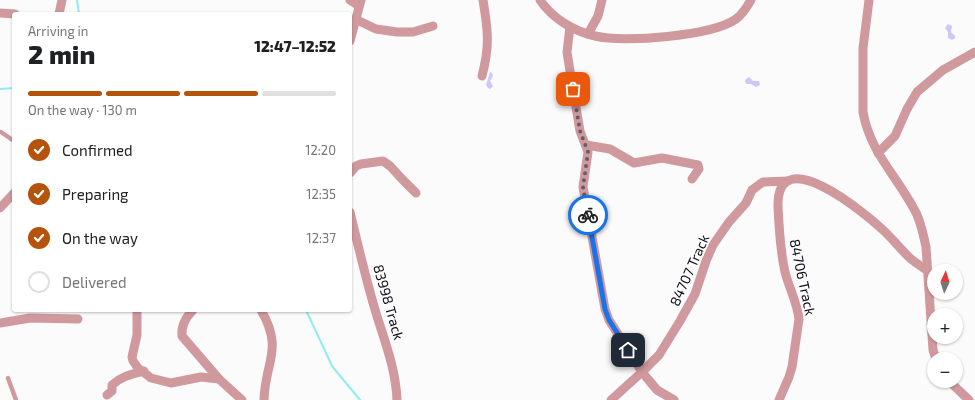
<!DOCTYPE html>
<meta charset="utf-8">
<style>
body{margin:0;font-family:"Exo 2",sans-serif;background:#f2f2f2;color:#202124;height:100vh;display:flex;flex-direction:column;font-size:15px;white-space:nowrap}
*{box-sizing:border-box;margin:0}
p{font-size:13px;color:#757577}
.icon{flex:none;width:22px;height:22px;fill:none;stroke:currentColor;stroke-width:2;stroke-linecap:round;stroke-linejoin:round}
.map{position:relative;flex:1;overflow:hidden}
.drawer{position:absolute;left:12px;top:12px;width:340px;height:300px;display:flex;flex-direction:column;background:#fff;border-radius:4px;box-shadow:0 1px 3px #0004}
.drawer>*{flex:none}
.needle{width:26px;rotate:4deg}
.controls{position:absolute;left:927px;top:264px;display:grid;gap:8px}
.controls a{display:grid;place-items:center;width:36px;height:36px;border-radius:50%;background:#fff;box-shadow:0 1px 3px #0004;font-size:20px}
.pin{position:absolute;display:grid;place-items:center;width:34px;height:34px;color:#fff;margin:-17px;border-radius:8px;box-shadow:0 2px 6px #0006}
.courier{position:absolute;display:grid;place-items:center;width:40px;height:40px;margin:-20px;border:3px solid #1a73e8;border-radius:50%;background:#fff;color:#222;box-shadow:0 1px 5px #0007}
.overview em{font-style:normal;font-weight:800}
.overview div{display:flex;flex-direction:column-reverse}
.overview{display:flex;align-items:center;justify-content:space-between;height:68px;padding:0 16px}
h1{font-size:26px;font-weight:800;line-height:30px}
.bar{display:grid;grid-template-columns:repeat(4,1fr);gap:6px 4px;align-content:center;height:48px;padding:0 16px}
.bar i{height:5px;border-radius:3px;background:#e0e0e0}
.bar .selected{background:#b45309}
.bar p{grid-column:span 4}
ol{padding:0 16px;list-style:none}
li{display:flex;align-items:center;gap:12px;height:44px}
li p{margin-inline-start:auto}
li .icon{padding:4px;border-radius:50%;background:#b45309;color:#fff;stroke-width:4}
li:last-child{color:#757577}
li i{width:22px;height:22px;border:2px solid #e0e0e0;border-radius:50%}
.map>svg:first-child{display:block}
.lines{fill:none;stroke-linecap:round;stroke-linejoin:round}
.stream{stroke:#90ecf4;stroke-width:2}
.building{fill:#d2c5f7}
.service{stroke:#d0999e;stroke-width:4.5}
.minor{stroke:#d0999e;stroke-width:9}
.done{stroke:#615f66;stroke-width:4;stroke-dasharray:0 7.2}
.route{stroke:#1a73e8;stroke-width:5}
.labels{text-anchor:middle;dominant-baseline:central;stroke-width:3.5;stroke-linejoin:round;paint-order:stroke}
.street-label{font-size:14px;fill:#0e0b16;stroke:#fbfbfb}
</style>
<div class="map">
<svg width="975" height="400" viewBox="0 0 975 400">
<rect width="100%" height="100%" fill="#fbfbfb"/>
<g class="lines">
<!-- stream -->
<g class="stream">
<polyline points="77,0 79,14"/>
<polyline points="0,89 14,88"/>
<polyline points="306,310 332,366 360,400"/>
</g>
</g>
<!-- building -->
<g class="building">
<polygon points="948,24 952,26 951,32 955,36 955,38 952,40 948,38 948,32 945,28"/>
<polygon points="490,72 492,73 493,76 490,81 493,86 490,89 488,88 486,85"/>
<polygon points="749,77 753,81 759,81 760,85 756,87 751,84 746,84 745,80"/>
</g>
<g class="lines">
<!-- service -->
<g class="service">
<polyline points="1,132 14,141"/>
<polyline points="8,378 16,400"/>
</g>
<!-- minor -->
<g class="minor">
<polyline points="350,0 359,6"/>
<path d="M540,0c12,18 33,31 55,36 29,7 117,0 141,-17 7,-5 11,-12 15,-19"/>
<path d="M869,0l-6,48v64c7,40 33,63 51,97 7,11 9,25 12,38l7,103 3,9"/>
<polyline points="0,13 15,14"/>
<polyline points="59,14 62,0"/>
<polyline points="355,19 376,29 397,32 413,32 433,26"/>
<polyline points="570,27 567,52 570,71 580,131 588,152 583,187 605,309 609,320 642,372 611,400"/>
<polyline points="588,34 598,16 602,0"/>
<polyline points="350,41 361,0"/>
<path d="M482,76c8,-30 6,-46 1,-76"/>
<polyline points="586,145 610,149 634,163 662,158 698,165 699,169 692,179"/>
<polyline points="878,153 895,136 907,109 917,92 943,70 975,52"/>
<polyline points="350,173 356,166 361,164 383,161 390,166 402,179 416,193"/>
<polyline points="0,208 14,193"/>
<path d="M350,212c8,33 16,68 26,101 9,29 20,57 21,87"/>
<polyline points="137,310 137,335 132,357 133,361 138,368 151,378 171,383 201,377 219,379 242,400"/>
<path d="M193,310c-7,7 -12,16 -11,26l37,43"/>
<path d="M261,310c23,40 4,51 3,90"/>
<polyline points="0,323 30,318 78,319"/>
<polyline points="949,381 969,400"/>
<path d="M107,395l5,-4v-6c10,-9 20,-11 32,-14"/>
<polyline points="674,400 657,390 642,372 659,355 680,321 695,294 706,261 713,245 729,222 746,203 752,190 763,182 788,181"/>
<path d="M779,400l10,-23 3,-10 7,-48c-2,-17 -10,-31 -14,-47 -5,-22 -6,-44 -7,-66 -1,-66 87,7 105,24 10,9 18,20 28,29 5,4 11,8 17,12"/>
</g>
</g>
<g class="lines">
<!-- done -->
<polyline class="done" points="573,89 580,131 588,152 583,187 588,215"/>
<!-- route -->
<polyline class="route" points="588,215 605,309 609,320 628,350"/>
</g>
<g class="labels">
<!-- street labels -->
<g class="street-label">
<text transform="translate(689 270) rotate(-66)">84707 Track</text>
<text transform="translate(803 277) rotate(78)">84706 Track</text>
<text transform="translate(389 302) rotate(74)">83998 Track</text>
</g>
</g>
</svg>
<div class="controls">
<a><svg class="needle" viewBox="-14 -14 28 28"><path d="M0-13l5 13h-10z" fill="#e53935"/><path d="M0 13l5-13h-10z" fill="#757577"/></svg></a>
<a>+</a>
<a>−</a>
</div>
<div class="pin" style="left:573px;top:89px;background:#ea580c"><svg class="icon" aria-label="bag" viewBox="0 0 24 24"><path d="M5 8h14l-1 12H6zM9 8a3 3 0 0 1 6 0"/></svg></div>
<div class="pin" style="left:628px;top:350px;background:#1f2937"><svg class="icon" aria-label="home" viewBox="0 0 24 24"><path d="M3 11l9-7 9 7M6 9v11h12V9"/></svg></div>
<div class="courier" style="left:588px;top:215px"><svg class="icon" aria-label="bike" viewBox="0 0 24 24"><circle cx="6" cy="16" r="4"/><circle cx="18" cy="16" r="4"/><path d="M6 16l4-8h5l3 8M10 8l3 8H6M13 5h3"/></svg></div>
<section class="drawer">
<div class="overview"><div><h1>2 min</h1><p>Arriving in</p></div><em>12:47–12:52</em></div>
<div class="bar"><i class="selected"></i><i class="selected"></i><i class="selected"></i><i></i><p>On the way · 130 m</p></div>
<ol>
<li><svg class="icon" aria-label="check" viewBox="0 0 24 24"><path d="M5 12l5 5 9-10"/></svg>Confirmed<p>12:20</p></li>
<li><svg class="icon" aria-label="check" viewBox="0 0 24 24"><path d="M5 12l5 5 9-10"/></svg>Preparing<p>12:35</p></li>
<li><svg class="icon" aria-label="check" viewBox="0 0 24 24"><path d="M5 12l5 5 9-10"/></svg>On the way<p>12:37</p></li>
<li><i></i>Delivered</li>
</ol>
</section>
</div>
